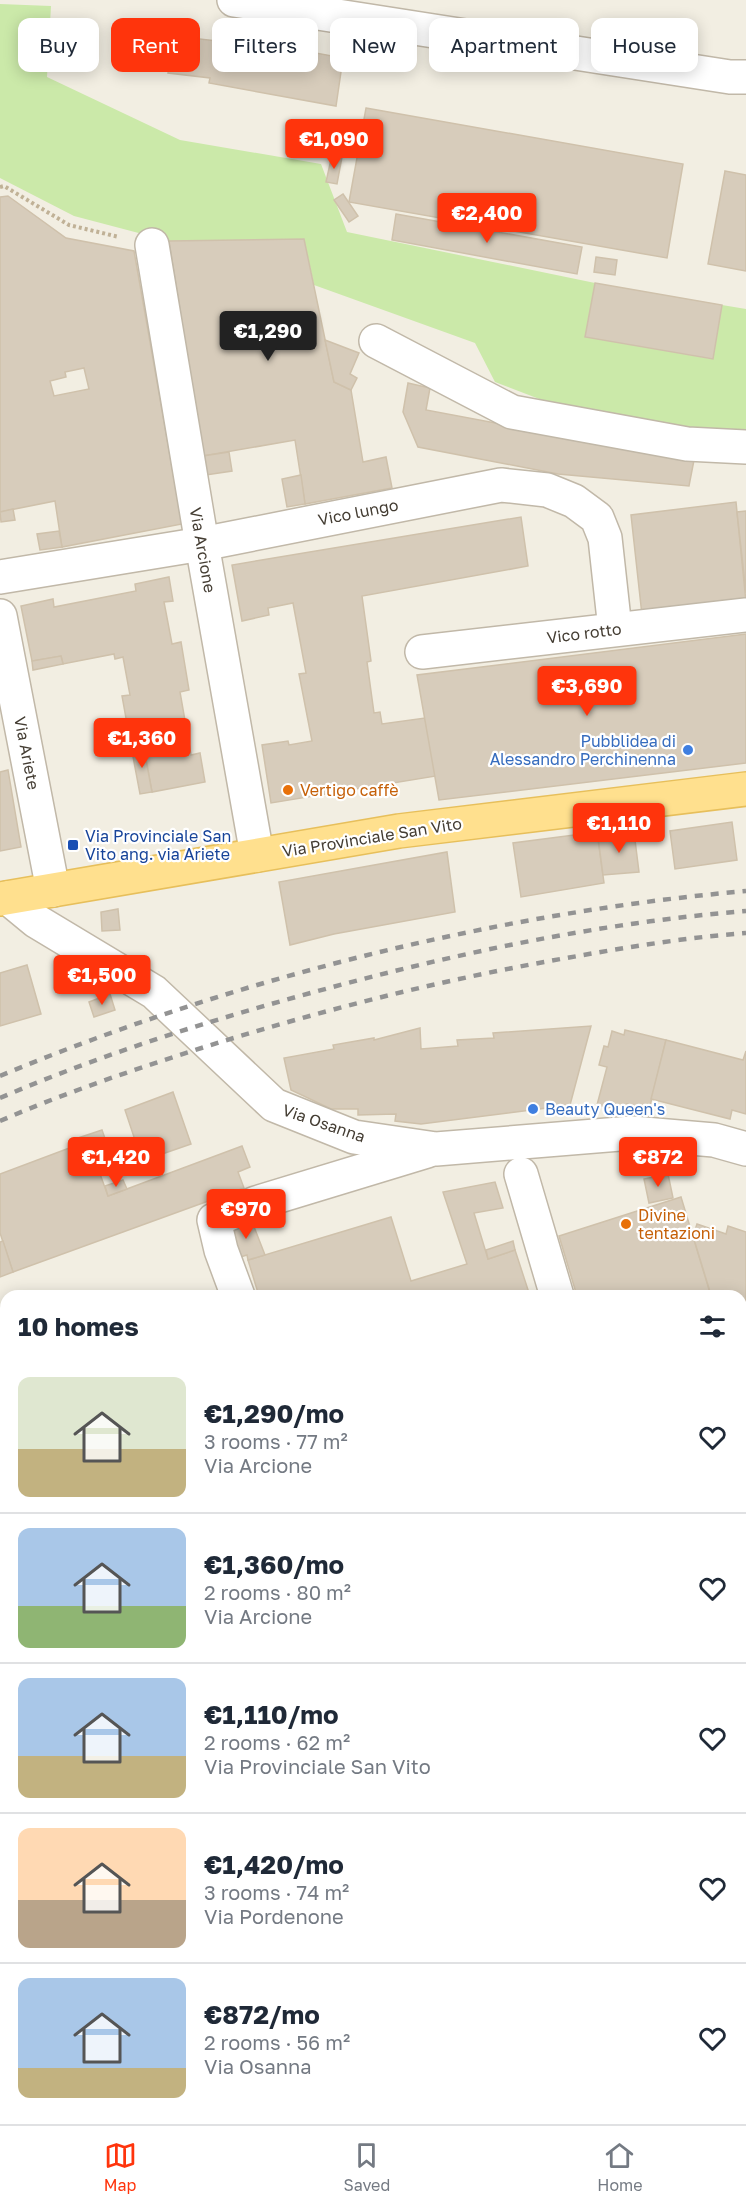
<!DOCTYPE html>
<html lang="en">
<head>
<meta charset="utf-8">
<style>
  :root { --surface:#fff; --page:#f6f6f7; --text:#1f2937; --muted:#747a83; --line:#e0e1e3; --accent:#ff340c }
  body { margin:0; font-family:"Golos Text",sans-serif; background:var(--page); color:var(--text); height:100vh; display:flex; flex-direction:column; font-size:22px; white-space:nowrap }
  * { box-sizing:border-box; margin:0 }
  p { font-size:20px; color:var(--muted) }
  .icon { flex:none; width:33px; height:33px; fill:none; stroke:currentColor; stroke-width:2; stroke-linecap:round; stroke-linejoin:round }
  .map { position:relative; flex:1; overflow:hidden }
  .drawer { position:absolute; left:0px; top:1290px; width:747px; height:834px; display:flex; flex-direction:column; background:var(--surface); border-radius:18px 18px 0 0; box-shadow:0 3px 15px #0003 }
  .drawer>* { flex:none }
  .banner { position:absolute; left:18px; top:18px; width:711px; height:54px; display:flex; gap:12px }
  .price { position:absolute; translate:-50% -51px; padding:0 14px; border-radius:6px; background:var(--accent); color:#fff; font-size:20px; line-height:39px; filter:drop-shadow(0 2px 3px #0008) }
  .price::after { content:''; position:absolute; left:50%; top:36px; width:18px; height:14px; margin-left:-9px; background:inherit; clip-path:polygon(0 0,100% 0,50% 100%) }
  .price.selected { background:#222; color:#fff }
  ul { padding:0; list-style:none }
  li { display:flex; align-items:center; gap:18px; height:150px; padding:0 18px }
  li+li { border-top:2px solid var(--line) }
  li span { display:grid; place-items:center; flex:none; width:168px; height:120px; border-radius:12px; color:#555 }
  li>.icon { margin-inline-start:auto }
  span .icon { width:72px; height:72px; fill:#fffc; stroke-width:1 }
  li b { font-size:26px }
  h2 { display:flex; justify-content:space-between; align-items:center; height:72px; padding:0 18px; font-size:26px }
  .pill { padding:0 21px; border-radius:12px; background:var(--surface); box-shadow:0 3px 15px #0003; font-size:21px; line-height:54px }
  .pill.selected { background:var(--accent); color:#fff }
  .tab-bar { display:flex; justify-content:space-around; align-items:center; height:84px; border-top:2px solid var(--line); background:var(--surface); font-size:16px; color:var(--muted) }
  .tab-bar a { display:grid; justify-items:center; gap:3px }
  .tab-bar .selected { color:var(--accent) }
  .map>svg:first-child { display:block }
</style>
</head>
<body>
<div class="map">
<svg width="746" height="2124" viewBox="0 0 746 2124">
  <rect width="100%" height="100%" fill="#f2eee2"/>
  <polygon fill="#cbe9a9" points="0,4 51,6 47,77 180,140 321,164 347,232 595,283 586,337 712,359 722,305 746,309 746,432 701,432 568,410 495,382 475,343 314,285 304,239 169,241 74,216 0,178"/>
  <g fill="#d7ccbb" stroke="#cfc1ab" stroke-width="1.5" fill-rule="evenodd">
    <rect x="65" y="33" width="21" height="7"/>
    <polygon points="219,35 343,58 336,106 209,83 210,78 168,73 174,36 217,41"/>
    <polygon points="366,108 683,164 667,258 349,202"/>
    <polygon points="332,155 342,157 337,184 326,182"/>
    <polygon points="725,171 746,175 746,271 708,264"/>
    <polygon points="343,194 358,216 349,222 334,200"/>
    <path d="M8,196L66,238L134,251L182,524L62,547L55,501L0,512V197ZM84,368L89,389L54,396L50,381L66,377L65,372Z"/>
    <polygon points="396,214 582,247 577,274 392,240"/>
    <polygon points="304,239 334,382 351,390 363,462 386,457 392,488 305,504 295,440 203,456 169,241"/>
    <polygon points="596,257 617,260 615,275 594,272"/>
    <polygon points="595,283 722,305 713,359 585,337"/>
    <polygon points="325,340 359,353 350,374 357,378 351,390 334,382"/>
    <polygon points="408,383 430,388 426,410 694,460 689,486 558,474 418,447 403,412"/>
    <polygon points="229,452 232,471 206,475 203,456"/>
    <polygon points="301,475 305,504 287,507 282,479"/>
    <polygon points="736,502 746,602 642,615 631,515"/>
    <polygon points="13,509 15,520 1,522 0,512"/>
    <polygon points="746,511 746,593 737,512"/>
    <polygon points="521,517 528,566 362,596 371,661 367,662 374,713 380,712 382,724 425,718 436,776 271,803 262,745 288,741 289,745 312,741 299,674 306,673 293,603 268,608 269,615 242,621 232,565"/>
    <polygon points="59,531 62,547 40,550 37,534"/>
    <polygon points="169,577 173,601 164,602 172,644 181,642 189,690 180,692 191,755 200,753 205,782 152,792 143,744 131,746 122,696 130,695 123,657 115,659 114,654 63,664 61,656 32,661 21,606 53,599 54,607 136,591 135,584"/>
    <polygon points="746,634 746,763 439,800 417,675"/>
    <polygon points="61,656 63,664 33,670 32,661"/>
    <polygon points="143,744 152,792 140,794 131,746"/>
    <polygon points="8,770 21,847 0,851 0,772"/>
    <polygon points="732,822 737,860 675,869 670,831"/>
    <polygon points="597,832 604,883 521,897 513,843"/>
    <polygon points="634,832 639,872 603,875 598,837"/>
    <polygon points="447,852 455,912 334,934 290,945 279,882"/>
    <polygon points="118,909 120,930 102,931 101,912"/>
    <polygon points="27,965 41,1014 0,1026 0,973"/>
    <polygon points="110,994 115,1010 94,1017 89,1002"/>
    <polygon points="591,1026 570,1105 421,1124 395,1121 396,1114 358,1115 358,1109 331,1109 291,1090 284,1058 334,1049 333,1045 374,1038 374,1040 420,1028 421,1049 458,1046 457,1040 494,1038 493,1033"/>
    <polygon points="625,1030 666,1040 649,1110 627,1104 625,1111 597,1105 607,1067 599,1065 604,1046 608,1047 612,1031 624,1035"/>
    <polygon points="666,1040 743,1060 746,1051 746,1114 732,1110 730,1119 651,1099"/>
    <polygon points="173,1092 191,1144 142,1161 125,1110"/>
    <polygon points="102,1130 108,1147 124,1142 126,1151 111,1156 110,1153 95,1159 88,1141 71,1147 69,1141"/>
    <polygon points="88,1141 108,1196 242,1146 250,1167 238,1172 244,1188 13,1272 0,1233 0,1174"/>
    <polygon points="126,1151 133,1169 117,1174 111,1156"/>
    <polygon points="668,1174 673,1198 649,1203 644,1179"/>
    <polygon points="123,1180 127,1189 108,1196 105,1186"/>
    <polygon points="495,1182 503,1208 474,1213 488,1259 515,1250 530,1296 259,1296 248,1260 391,1217 411,1281 467,1264 443,1192"/>
    <polygon points="681,1197 711,1296 577,1296 559,1236"/>
    <polygon points="251,1219 265,1255 248,1260 247,1255 237,1258 227,1228"/>
    <polygon points="697,1224 726,1234 728,1226 746,1232 746,1342 741,1322 741,1296 711,1295 693,1236"/>
    <polygon points="3,1241 13,1272 0,1277 0,1242"/>
    <polygon points="513,1241 515,1250 488,1259 486,1250"/>
    <polygon points="6,1341 6,1419 0,1422 0,1343"/>
    <polygon points="741,1394 746,1410 746,1469 741,1469"/>
    <polygon points="6,1419 6,1436 0,1439 0,1422"/>
    <polygon points="6,1440 6,1557 0,1559 0,1442"/>
    <polygon points="6,1612 6,1713 0,1715 0,1614"/>
    <polygon points="746,1772 746,1975 741,1973 741,1773"/>
    <polygon points="4,1822 6,1831 6,2004 0,1982 0,1823"/>
    <polygon points="746,2052 746,2124 709,2124 707,2118 741,2118 741,2054"/>
    <polygon points="746,2088 746,2124 707,2124 706,2118 741,2118 741,2090"/>
    <polygon points="86,2118 152,2118 153,2119 134,2124 87,2124"/>
    <polygon points="248,2118 263,2118 265,2124 227,2124"/>
    <polygon points="341,2118 369,2118 348,2124 342,2124"/>
    <polygon points="487,2118 620,2118 621,2124 489,2124"/>
  </g>
  <g fill="none" stroke-linecap="round" stroke-linejoin="round">
    <defs>
      <g id="minor">
        <polyline points="234,0 730,77 746,77"/>
        <polyline points="152,245 202,544 257,855"/>
        <polyline points="376,341 512,412 687,444 746,447"/>
        <polyline points="0,577 202,544 501,485 547,490 574,501 597,518 605,538 615,629"/>
        <polyline points="0,616 53,890"/>
        <polyline points="422,652 746,615"/>
        <polyline points="8,898 36,921 154,992 274,1105 354,1137 436,1149 632,1133 714,1140 746,1149"/>
        <polyline points="521,1174 557,1296"/>
        <polyline points="238,1296 221,1250 214,1220 256,1203 427,1151"/>
        <polyline points="741,1497 746,1515"/>
        <polyline points="0,1592 6,1589"/>
        <polyline points="0,1741 6,1739"/>
      </g>
      <polyline id="major" points="0,899 399,831 746,789"/>
    </defs>
    <use href="#minor" stroke="#c1b8a8" stroke-width="36"/>
    <use href="#major" stroke="#e7bf5b" stroke-width="36"/>
    <polyline stroke="#c0b196" stroke-width="4" stroke-dasharray="3 3" stroke-linecap="butt" points="0,187 4,186 69,225 119,237"/>
    <use href="#minor" stroke="#fff" stroke-width="33"/>
    <use href="#major" stroke="#ffe08e" stroke-width="33"/>
    <g stroke="#939393" stroke-width="4.5" stroke-dasharray="8 8" stroke-linecap="butt">
      <path d="M0,1076C232,979 496,913 746,891"/>
      <path d="M0,1098C112,1050 227,1015 344,984C476,949 610,922 746,911"/>
      <path d="M0,1121C62,1094 127,1072 192,1051C308,1014 424,984 544,962C611,950 678,938 746,933"/>
    </g>
  </g>
  <g fill="#3f7fe0" stroke="#fff" stroke-width="2">
    <circle cx="688" cy="750" r="6"/>
    <circle cx="533" cy="1109" r="6"/>
  </g>
  <g fill="#e8710a" stroke="#fff" stroke-width="2">
    <circle cx="288" cy="790" r="6"/>
    <circle cx="626" cy="1224" r="6"/>
  </g>
  <rect fill="#1a4fb4" stroke="#fff" stroke-width="2" x="67" y="839" width="12" height="12" rx="3"/>
  <g text-anchor="middle" stroke-width="4.5" stroke-linejoin="round" paint-order="stroke">
    <g font-size="16" fill="#443d33" stroke="#fff">
      <text transform="translate(358 512) rotate(-11)" y="6">Vico lungo</text>
      <text transform="translate(203 550) rotate(80)" y="6">Via Arcione</text>
      <text transform="translate(584 633) rotate(-7)" y="6">Vico rotto</text>
      <text transform="translate(27 753) rotate(79)" y="6">Via Ariete</text>
      <text transform="translate(372 837) rotate(-9)" y="6">Via Provinciale San Vito</text>
      <text transform="translate(324 1123) rotate(19)" y="6">Via Osanna</text>
    </g>
    <g font-size="16" fill="#366cbe" stroke="#fff" text-anchor="end">
      <text x="676" y="747">Pubblidea di<tspan x="676" dy="18">Alessandro Perchinenna</tspan></text>
      <text x="545" y="1115" text-anchor="start">Beauty Queen's</text>
    </g>
    <g font-size="16" fill="#c56008" stroke="#fff" text-anchor="start">
      <text x="300" y="796">Vertigo caffè</text>
      <text x="638" y="1221">Divine<tspan x="638" dy="18">tentazioni</tspan></text>
    </g>
    <g font-size="16" fill="#164399" stroke="#fff" text-anchor="start">
      <text x="85" y="842">Via Provinciale San<tspan x="85" dy="18">Vito ang. via Ariete</tspan></text>
    </g>
  </g>
</svg>
<b class="price" style="left:334px;top:170px">€1,090</b>
<b class="price" style="left:487px;top:244px">€2,400</b>
<b class="price selected" style="left:268px;top:362px">€1,290</b>
<b class="price" style="left:587px;top:717px">€3,690</b>
<b class="price" style="left:142px;top:769px">€1,360</b>
<b class="price" style="left:619px;top:854px">€1,110</b>
<b class="price" style="left:102px;top:1006px">€1,500</b>
<b class="price" style="left:116px;top:1188px">€1,420</b>
<b class="price" style="left:658px;top:1188px">€872</b>
<b class="price" style="left:246px;top:1240px">€970</b>
<div class="banner">
<a class="pill">Buy</a>
<a class="pill selected">Rent</a>
<a class="pill">Filters</a>
<a class="pill">New</a>
<a class="pill">Apartment</a>
<a class="pill">House</a>
</div>
<section class="drawer">
<h2>10 homes<svg class="icon" aria-label="filters" viewBox="0 0 24 24"><path d="M4 7h16M4 17h16"/><circle cx="9" cy="7" r="2"/><circle cx="15" cy="17" r="2"/></svg></h2>
<ul>
<li><span style="background:linear-gradient(#dfe7d0 60%,#c2b280 0)"><svg class="icon" aria-label="home" viewBox="0 0 24 24"><path d="M3 11l9-7 9 7M6 9v11h12V9"/></svg></span><div><b>€1,290/mo</b><p>3 rooms · 77 m²</p><p>Via Arcione</p></div><svg class="icon" aria-label="heart" viewBox="0 0 24 24"><path d="M12 20l-8-8c-3-5 5-10 8-4 3-6 11-1 8 4z"/></svg></li>
<li><span style="background:linear-gradient(#a9c7e8 65%,#8fb573 0)"><svg class="icon" aria-label="home" viewBox="0 0 24 24"><path d="M3 11l9-7 9 7M6 9v11h12V9"/></svg></span><div><b>€1,360/mo</b><p>2 rooms · 80 m²</p><p>Via Arcione</p></div><svg class="icon" aria-label="heart" viewBox="0 0 24 24"><path d="M12 20l-8-8c-3-5 5-10 8-4 3-6 11-1 8 4z"/></svg></li>
<li><span style="background:linear-gradient(#a9c7e8 65%,#c2b280 0)"><svg class="icon" aria-label="home" viewBox="0 0 24 24"><path d="M3 11l9-7 9 7M6 9v11h12V9"/></svg></span><div><b>€1,110/mo</b><p>2 rooms · 62 m²</p><p>Via Provinciale San Vito</p></div><svg class="icon" aria-label="heart" viewBox="0 0 24 24"><path d="M12 20l-8-8c-3-5 5-10 8-4 3-6 11-1 8 4z"/></svg></li>
<li><span style="background:linear-gradient(#ffd9b3 60%,#b9a48a 0)"><svg class="icon" aria-label="home" viewBox="0 0 24 24"><path d="M3 11l9-7 9 7M6 9v11h12V9"/></svg></span><div><b>€1,420/mo</b><p>3 rooms · 74 m²</p><p>Via Pordenone</p></div><svg class="icon" aria-label="heart" viewBox="0 0 24 24"><path d="M12 20l-8-8c-3-5 5-10 8-4 3-6 11-1 8 4z"/></svg></li>
<li><span style="background:linear-gradient(#a9c7e8 75%,#c2b280 0)"><svg class="icon" aria-label="home" viewBox="0 0 24 24"><path d="M3 11l9-7 9 7M6 9v11h12V9"/></svg></span><div><b>€872/mo</b><p>2 rooms · 56 m²</p><p>Via Osanna</p></div><svg class="icon" aria-label="heart" viewBox="0 0 24 24"><path d="M12 20l-8-8c-3-5 5-10 8-4 3-6 11-1 8 4z"/></svg></li>
</ul>
</section>
</div>
<nav class="tab-bar">
<a class="selected"><svg class="icon" aria-label="map" viewBox="0 0 24 24"><path d="M3 6l6-2 6 2 6-2v14l-6 2-6-2-6 2zM9 4v14M15 6v14"/></svg>Map</a>
<a><svg class="icon" aria-label="saved" viewBox="0 0 24 24"><path d="M7 4h10v16l-5-4-5 4z"/></svg>Saved</a>
<a><svg class="icon" aria-label="home" viewBox="0 0 24 24"><path d="M3 11l9-7 9 7M6 9v11h12V9"/></svg>Home</a>
</nav>
</body>
</html>
